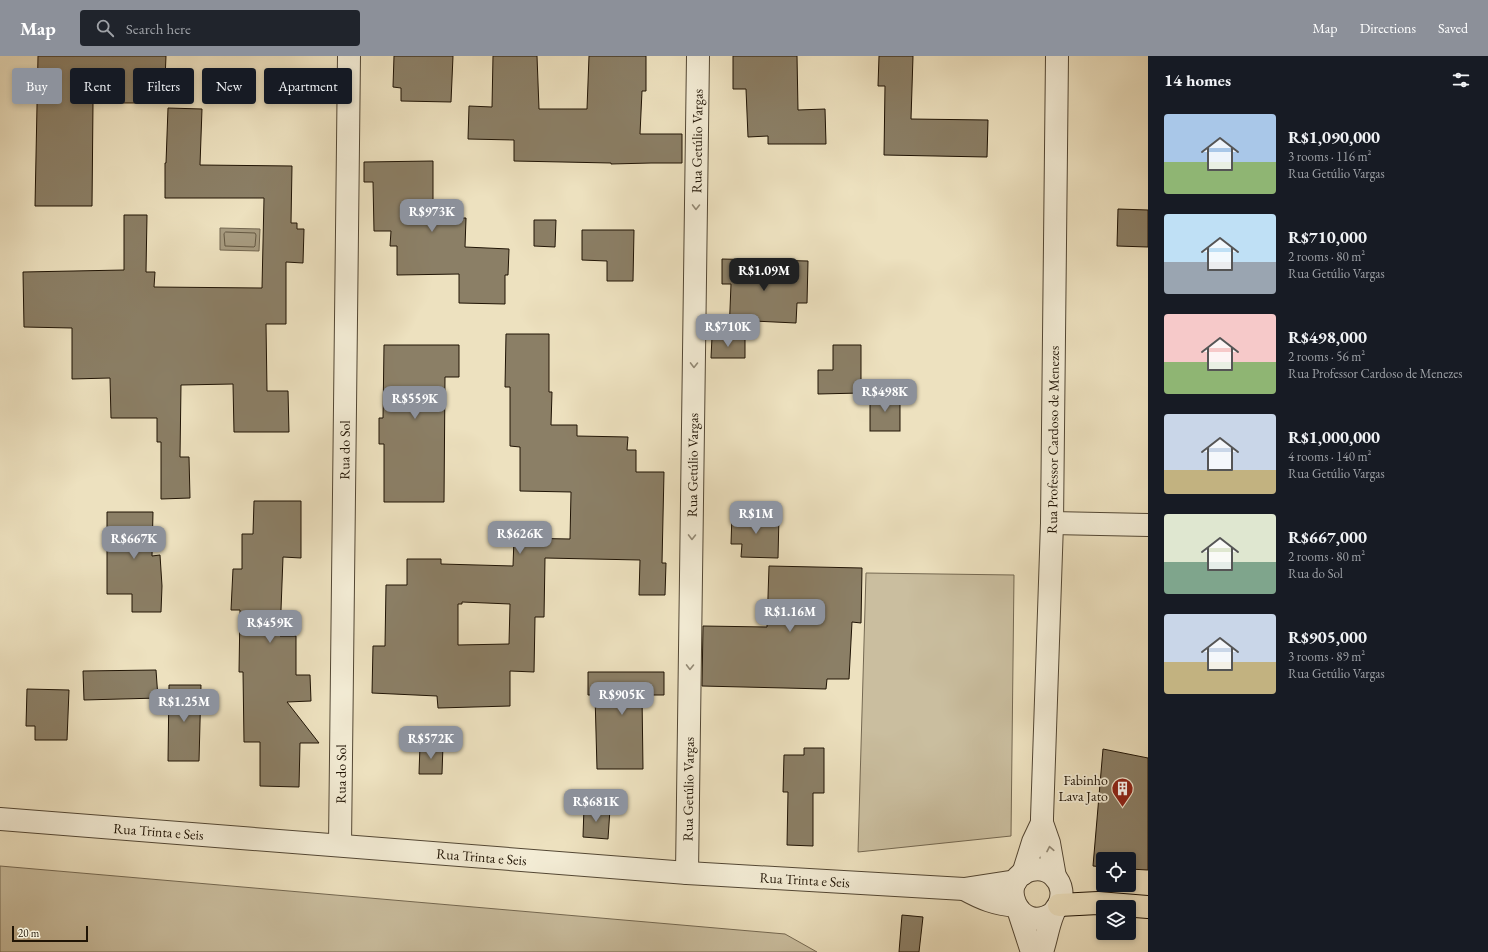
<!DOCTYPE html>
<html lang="en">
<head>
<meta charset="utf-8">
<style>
  :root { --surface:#171b24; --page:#20242c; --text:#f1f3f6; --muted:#9ea1a6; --accent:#8c9099 }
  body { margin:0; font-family:"EB Garamond",serif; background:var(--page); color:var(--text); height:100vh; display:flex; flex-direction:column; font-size:15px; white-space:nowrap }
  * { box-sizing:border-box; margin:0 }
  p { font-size:13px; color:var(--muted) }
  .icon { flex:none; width:22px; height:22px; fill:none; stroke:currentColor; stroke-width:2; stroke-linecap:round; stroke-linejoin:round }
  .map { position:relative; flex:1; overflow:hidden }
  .details { display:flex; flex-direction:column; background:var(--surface); width:340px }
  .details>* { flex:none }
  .banner { position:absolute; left:12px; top:12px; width:380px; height:36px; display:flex; gap:8px }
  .tools { position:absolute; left:1096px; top:796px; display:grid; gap:8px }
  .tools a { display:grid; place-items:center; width:40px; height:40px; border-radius:4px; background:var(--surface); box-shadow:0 2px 6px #0003; font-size:20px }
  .scale { position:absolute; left:12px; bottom:10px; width:76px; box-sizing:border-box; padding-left:4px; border:2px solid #201405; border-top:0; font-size:11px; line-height:14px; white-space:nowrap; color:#201405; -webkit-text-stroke:3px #f3ecd5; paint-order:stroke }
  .price { position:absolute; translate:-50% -34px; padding:0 9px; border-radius:8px; background:var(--accent); color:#fff; font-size:13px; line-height:26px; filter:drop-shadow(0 1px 2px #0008) }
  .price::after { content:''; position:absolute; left:50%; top:24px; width:12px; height:9px; margin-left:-6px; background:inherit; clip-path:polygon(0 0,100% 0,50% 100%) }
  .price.active { background:#222; color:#fff }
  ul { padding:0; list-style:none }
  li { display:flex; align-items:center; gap:12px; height:100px; padding:0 16px }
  li span { display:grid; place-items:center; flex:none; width:112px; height:80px; border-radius:4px; color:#555 }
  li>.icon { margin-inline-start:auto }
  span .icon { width:48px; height:48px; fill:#fffc; stroke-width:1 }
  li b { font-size:17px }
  h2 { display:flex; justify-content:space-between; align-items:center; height:48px; padding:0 16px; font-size:17px }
  .pill { padding:0 14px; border-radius:4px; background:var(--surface); box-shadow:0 2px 6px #0003; font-size:14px; line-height:36px }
  .pill.active { background:var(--accent); color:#fff }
  header { display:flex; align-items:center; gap:24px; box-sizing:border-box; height:56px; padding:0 20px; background:var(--accent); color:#fff }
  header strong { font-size:19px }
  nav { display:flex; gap:22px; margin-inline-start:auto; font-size:14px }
  .search { width:280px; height:36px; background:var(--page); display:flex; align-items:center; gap:10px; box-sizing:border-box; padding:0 14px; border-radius:4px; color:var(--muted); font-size:15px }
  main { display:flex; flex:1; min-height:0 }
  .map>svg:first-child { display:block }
</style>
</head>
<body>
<header>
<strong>Map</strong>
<div class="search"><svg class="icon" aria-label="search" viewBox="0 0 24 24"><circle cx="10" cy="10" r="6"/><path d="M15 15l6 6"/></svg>Search here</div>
<nav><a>Map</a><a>Directions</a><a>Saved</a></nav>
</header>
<main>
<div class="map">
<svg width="1148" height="896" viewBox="0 0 1148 896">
  <rect width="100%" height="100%" fill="#ede1bf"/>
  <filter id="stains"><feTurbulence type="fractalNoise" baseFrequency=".005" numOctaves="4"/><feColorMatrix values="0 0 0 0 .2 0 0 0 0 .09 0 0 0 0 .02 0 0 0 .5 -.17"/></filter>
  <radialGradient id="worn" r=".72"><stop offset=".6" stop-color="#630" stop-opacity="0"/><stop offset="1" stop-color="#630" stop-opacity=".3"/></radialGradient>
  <g fill="#cabe9f" stroke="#756952">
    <polygon points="866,517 1014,519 1011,780 858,796"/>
    <polygon points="0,810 785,878 817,896 0,896"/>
  </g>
  <polygon fill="#a79b80" stroke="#71654f" points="220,172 260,173 259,195 220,194"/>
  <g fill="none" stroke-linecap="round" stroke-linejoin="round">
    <polygon stroke="#645842" stroke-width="1" points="226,176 255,177 256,179 255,190 254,191 225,190 224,178"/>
  </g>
  <g fill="#8b7f66" stroke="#201405" fill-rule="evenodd">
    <polygon points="38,0 166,0 164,47 93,47 92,150 35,150"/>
    <polygon points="394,0 453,0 451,46 401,45 401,32 393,31"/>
    <polygon points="493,0 537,0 539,53 587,53 589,0 646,0 646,35 642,35 640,78 682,78 682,107 651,107 611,108 611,107 514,105 514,84 468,83 469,50 492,51"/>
    <polygon points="733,0 797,0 798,54 825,53 826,88 768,88 768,80 748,81 746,33 733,33"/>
    <polygon points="879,0 913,0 911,63 988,64 987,101 884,99 885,30 878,30"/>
    <polygon points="168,52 202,53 200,109 292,110 291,167 297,167 297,173 304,173 303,207 286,206 286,268 266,268 267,335 288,335 289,376 234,376 233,328 181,329 180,401 189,401 190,442 161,443 161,386 157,386 157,362 111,362 110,322 72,323 72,272 24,271 23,216 124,214 124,159 147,159 146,216 155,216 154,231 262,232 264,142 165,142 165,107 166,107"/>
    <polygon points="433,105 433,162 466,162 465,191 509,193 508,219 505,219 505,248 459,247 459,218 397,219 397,190 390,190 391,175 374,175 373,126 364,126 364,106"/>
    <polygon points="1118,153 1148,154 1148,191 1117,190"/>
    <polygon points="534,164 556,164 555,191 534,190"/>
    <polygon points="582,174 634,174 633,225 607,225 607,205 582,204"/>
    <polygon points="722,203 808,205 807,247 797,247 796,267 753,265 753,279 729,278 731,228 722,228"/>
    <path d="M506,278H549V336H552L551,369H577V380L628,381L627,394H636V416H664L662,507H666L665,539H639L640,504L545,502L544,561H535L534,616L510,615V650L438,652L437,640L372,637L373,590H385L386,529H407V503H441V508L513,510L514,482L570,483L571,436L520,435V391L510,390V331H505ZM462,546L510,548L509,588L458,589V548H462Z"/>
    <polygon points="712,281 745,281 745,302 711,302"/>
    <polygon points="384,289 459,289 459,321 445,321 444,446 384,446 384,388 379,388 379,362 383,362"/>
    <polygon points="833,289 861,289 861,337 818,338 818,314 833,314"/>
    <rect x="870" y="339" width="30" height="36"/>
    <polygon points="254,445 301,445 301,502 283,501 280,580 296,580 296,619 310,619 311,645 287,646 319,687 300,687 299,731 260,730 260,686 244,686 243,616 239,616 240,554 231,554 233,513 242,513 242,478 253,478"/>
    <polygon points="107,456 153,456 152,500 160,499 162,530 161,556 132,556 132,538 107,538"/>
    <polygon points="732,458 779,459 778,502 741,501 742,488 731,488"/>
    <polygon points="769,510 862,512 861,567 852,566 849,623 827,623 826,633 702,630 703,570 767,571"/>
    <polygon points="156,614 158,642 84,644 83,615"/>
    <polygon points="588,616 664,616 664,639 642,639 643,713 597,713 595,639 588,639"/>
    <polygon points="169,629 201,629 199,705 168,705"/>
    <polygon points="27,633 69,634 67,684 35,684 35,670 26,670"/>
    <polygon points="420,689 443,689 442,718 419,718"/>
    <polygon points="804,692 824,692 824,737 813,737 813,790 787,789 788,736 783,736 784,699 804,699"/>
    <polygon points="1103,693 1148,702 1148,814 1129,813 1129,803 1103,803 1103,811 1093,810"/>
    <polygon points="584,751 610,753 608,783 583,781"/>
    <polygon points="902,859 923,861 919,896 899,896"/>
  </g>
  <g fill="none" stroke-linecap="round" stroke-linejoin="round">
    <defs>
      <g id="minor">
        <polyline points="1052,467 1148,469"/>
        <path id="s1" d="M0,763L687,817L964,833L1016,825"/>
        <polyline points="1042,767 1049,787 1055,821"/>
        <path id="s2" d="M340,789L349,0"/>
        <path id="s3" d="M687,817L698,0"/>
        <path id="s4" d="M1023,818L1033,786L1042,767V762L1052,467L1057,0"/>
        <path d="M964,833C982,843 995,848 1016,850"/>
        <polyline points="1018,853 1032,896"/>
        <path d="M1042,896C1046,884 1048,870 1053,858C1054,855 1056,853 1058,850C1064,840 1062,828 1054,820C1048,814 1039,812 1031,814C994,823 1019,881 1053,857"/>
      </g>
      <polyline id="major" points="1059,849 1098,847 1148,851"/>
    </defs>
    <use href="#minor" stroke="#534734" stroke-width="24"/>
    <use href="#major" stroke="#201405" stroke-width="24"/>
    <use href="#minor" stroke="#f3ecd5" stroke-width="22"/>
    <use href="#major" stroke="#ede1bf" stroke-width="22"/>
  </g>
  <defs><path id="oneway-chevron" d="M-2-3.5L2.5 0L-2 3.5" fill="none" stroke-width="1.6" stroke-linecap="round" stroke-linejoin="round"/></defs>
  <g stroke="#948b77">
    <use href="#oneway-chevron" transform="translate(696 151) rotate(91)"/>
    <use href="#oneway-chevron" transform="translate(694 309) rotate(91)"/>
    <use href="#oneway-chevron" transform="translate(692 481) rotate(91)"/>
    <use href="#oneway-chevron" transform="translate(690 611) rotate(91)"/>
    <use href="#oneway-chevron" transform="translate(1050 793) rotate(-101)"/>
  </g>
  <defs>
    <symbol id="building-pin" viewBox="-11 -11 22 30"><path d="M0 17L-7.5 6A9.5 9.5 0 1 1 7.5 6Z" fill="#8f2418" stroke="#f3ecd5"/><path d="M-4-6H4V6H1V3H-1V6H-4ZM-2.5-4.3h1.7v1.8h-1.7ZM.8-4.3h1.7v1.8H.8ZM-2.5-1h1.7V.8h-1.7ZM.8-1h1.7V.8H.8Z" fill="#fff"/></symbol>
  </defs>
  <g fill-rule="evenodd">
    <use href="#building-pin" x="1110" y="720" width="25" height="34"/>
  </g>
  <g text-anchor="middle" stroke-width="3.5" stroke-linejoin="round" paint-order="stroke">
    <g font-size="14" fill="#201405" stroke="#f3ecd5">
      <text dy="5" stroke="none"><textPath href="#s3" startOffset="732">Rua Getúlio Vargas</textPath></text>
      <text dy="5" stroke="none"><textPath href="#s4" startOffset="438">Rua Professor Cardoso de Menezes</textPath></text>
      <text dy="5" stroke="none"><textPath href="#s2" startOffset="395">Rua do Sol</textPath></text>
      <text dy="5" stroke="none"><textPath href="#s3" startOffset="408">Rua Getúlio Vargas</textPath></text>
      <text dy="5" stroke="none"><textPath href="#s2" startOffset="71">Rua do Sol</textPath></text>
      <text dy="5" stroke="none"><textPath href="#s3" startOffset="84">Rua Getúlio Vargas</textPath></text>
      <text dy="5" stroke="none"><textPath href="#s1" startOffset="159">Rua Trinta e Seis</textPath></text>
      <text dy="5" stroke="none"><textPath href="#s1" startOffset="483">Rua Trinta e Seis</textPath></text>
      <text dy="5" stroke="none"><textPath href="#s1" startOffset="807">Rua Trinta e Seis</textPath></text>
    </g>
    <g font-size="14" fill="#201405" stroke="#f3ecd5" text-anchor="end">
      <text x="1108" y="729">Fabinho<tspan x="1108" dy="16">Lava Jato</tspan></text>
    </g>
  </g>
  <rect width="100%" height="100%" filter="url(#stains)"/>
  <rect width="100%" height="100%" fill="url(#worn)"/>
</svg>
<div class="tools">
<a><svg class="icon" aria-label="locate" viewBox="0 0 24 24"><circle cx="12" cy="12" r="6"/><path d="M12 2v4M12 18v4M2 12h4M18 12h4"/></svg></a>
<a><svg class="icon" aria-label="layers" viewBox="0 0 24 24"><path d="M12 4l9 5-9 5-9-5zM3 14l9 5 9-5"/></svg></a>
</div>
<div class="scale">20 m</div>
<b class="price" style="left:432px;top:177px">R$973K</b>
<b class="price active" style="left:764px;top:236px">R$1.09M</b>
<b class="price" style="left:728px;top:292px">R$710K</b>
<b class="price" style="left:885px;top:357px">R$498K</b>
<b class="price" style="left:415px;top:364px">R$559K</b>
<b class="price" style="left:756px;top:479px">R$1M</b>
<b class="price" style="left:520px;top:499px">R$626K</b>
<b class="price" style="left:134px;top:504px">R$667K</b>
<b class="price" style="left:790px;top:577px">R$1.16M</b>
<b class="price" style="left:270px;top:588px">R$459K</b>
<b class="price" style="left:622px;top:660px">R$905K</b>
<b class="price" style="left:184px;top:667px">R$1.25M</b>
<b class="price" style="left:431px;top:704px">R$572K</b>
<b class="price" style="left:596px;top:767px">R$681K</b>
<div class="banner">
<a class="pill active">Buy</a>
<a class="pill">Rent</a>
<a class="pill">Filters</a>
<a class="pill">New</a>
<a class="pill">Apartment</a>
</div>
</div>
<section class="details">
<h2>14 homes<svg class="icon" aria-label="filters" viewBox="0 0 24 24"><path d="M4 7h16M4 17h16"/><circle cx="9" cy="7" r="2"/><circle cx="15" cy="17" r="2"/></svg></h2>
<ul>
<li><span style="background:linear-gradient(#a9c7e8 60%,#8fb573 0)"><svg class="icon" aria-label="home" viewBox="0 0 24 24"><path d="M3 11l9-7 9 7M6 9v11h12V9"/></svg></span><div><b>R$1,090,000</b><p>3 rooms · 116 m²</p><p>Rua Getúlio Vargas</p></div></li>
<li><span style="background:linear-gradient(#bfe0f5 60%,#9aa5b1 0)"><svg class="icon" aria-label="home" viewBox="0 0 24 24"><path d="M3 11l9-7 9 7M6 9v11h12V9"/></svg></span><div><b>R$710,000</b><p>2 rooms · 80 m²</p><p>Rua Getúlio Vargas</p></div></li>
<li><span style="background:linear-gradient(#f6c9c9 60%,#8fb573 0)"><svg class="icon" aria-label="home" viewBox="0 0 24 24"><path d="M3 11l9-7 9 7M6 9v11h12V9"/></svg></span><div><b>R$498,000</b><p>2 rooms · 56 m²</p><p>Rua Professor Cardoso de Menezes</p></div></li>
<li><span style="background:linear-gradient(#c9d6e8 70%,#c2b280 0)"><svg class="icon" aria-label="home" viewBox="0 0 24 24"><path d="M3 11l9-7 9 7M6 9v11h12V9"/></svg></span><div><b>R$1,000,000</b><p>4 rooms · 140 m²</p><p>Rua Getúlio Vargas</p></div></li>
<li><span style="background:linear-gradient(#dfe7d0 60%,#7fa58c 0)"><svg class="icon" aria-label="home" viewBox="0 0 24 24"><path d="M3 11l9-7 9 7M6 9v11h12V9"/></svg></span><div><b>R$667,000</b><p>2 rooms · 80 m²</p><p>Rua do Sol</p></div></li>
<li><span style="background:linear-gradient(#c9d6e8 60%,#c2b280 0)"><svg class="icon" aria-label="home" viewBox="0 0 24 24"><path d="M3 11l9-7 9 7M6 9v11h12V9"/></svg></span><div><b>R$905,000</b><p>3 rooms · 89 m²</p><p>Rua Getúlio Vargas</p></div></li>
</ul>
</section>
</main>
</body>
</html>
